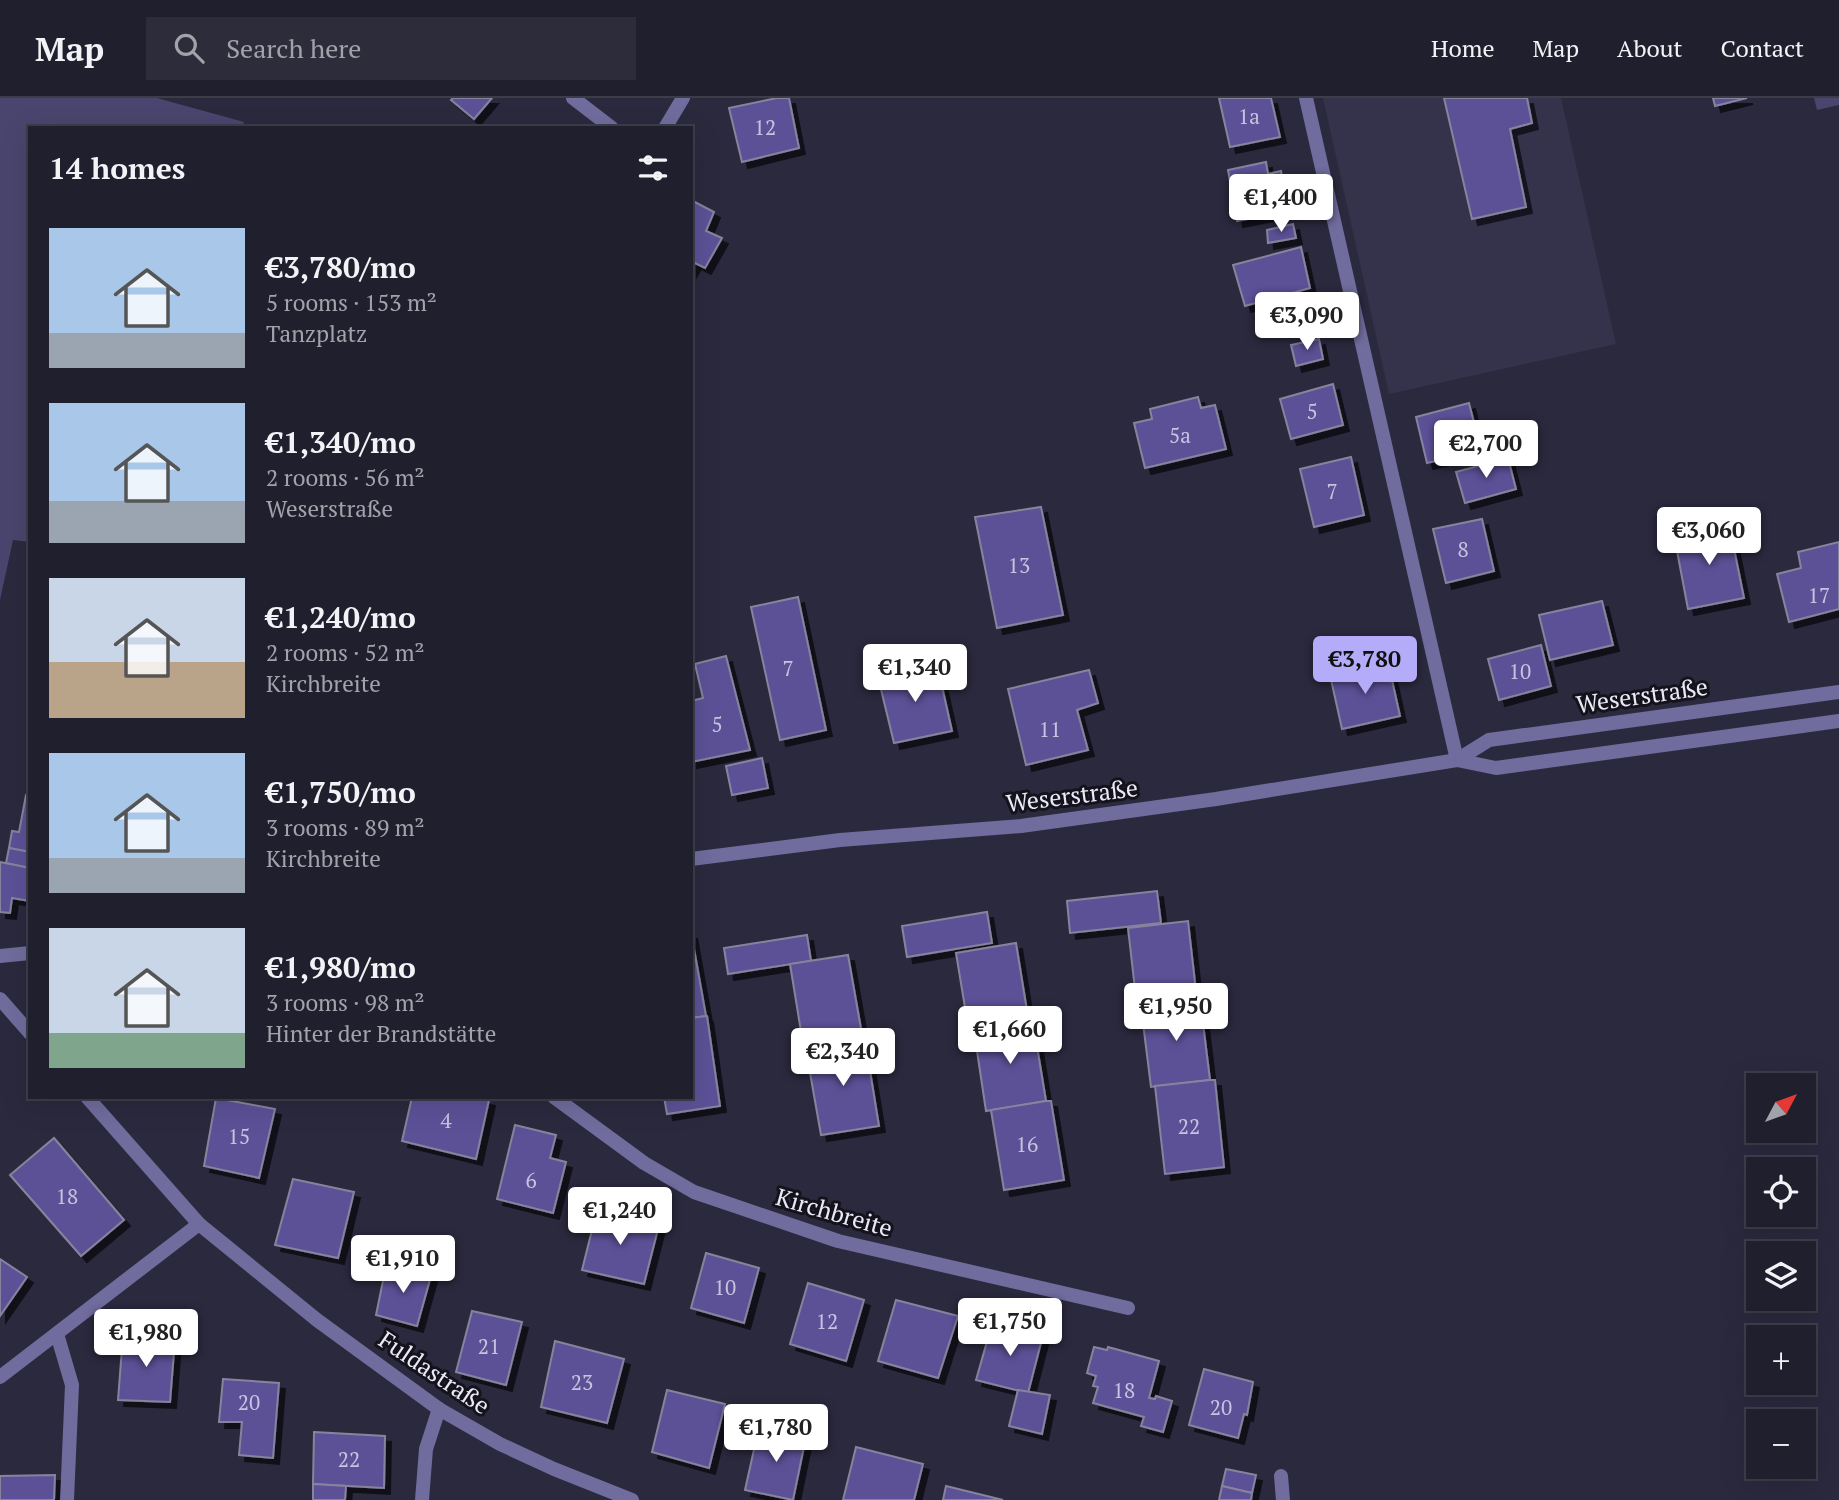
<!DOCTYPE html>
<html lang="en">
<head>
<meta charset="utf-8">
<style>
  :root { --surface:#201f2e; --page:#2d2c3a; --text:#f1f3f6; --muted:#a2a2aa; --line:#3d3d4a; --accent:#b4acf9 }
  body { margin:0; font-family:"PT Serif",serif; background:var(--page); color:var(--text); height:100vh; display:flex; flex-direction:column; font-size:26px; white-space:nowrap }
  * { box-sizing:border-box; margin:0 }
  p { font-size:23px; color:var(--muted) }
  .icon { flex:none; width:38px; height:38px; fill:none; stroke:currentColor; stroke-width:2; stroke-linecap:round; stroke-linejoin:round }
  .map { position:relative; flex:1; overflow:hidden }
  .drawer { position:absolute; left:28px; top:28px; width:665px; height:973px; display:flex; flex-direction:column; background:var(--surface); border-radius:0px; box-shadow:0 7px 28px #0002,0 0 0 2px var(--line) }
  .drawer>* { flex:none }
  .needle { width:46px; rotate:49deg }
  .fabs { position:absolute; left:1746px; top:975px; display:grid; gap:14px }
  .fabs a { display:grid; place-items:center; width:70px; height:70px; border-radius:0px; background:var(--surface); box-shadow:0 7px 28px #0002,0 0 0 2px var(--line); font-size:35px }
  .price { position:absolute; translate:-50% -60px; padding:0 16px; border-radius:7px; background:#fff; color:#222; font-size:23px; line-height:46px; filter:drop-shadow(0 2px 4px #0008) }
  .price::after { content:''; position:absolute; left:50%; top:42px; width:21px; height:16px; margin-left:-10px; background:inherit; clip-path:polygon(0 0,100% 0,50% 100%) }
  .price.selected { background:var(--accent); color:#111 }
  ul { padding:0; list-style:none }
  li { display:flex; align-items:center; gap:21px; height:175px; padding:0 21px }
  li span { display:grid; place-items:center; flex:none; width:196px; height:140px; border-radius:0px; color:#555 }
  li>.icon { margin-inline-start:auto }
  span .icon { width:84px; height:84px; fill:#fffc; stroke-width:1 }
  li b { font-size:30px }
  h2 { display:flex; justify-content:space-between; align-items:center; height:84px; padding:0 21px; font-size:30px }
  header { display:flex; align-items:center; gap:42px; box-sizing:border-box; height:98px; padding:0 35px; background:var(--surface); border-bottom:2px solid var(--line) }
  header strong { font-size:33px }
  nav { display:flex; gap:38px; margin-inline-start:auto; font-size:24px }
  .search { width:490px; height:63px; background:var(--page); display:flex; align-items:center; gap:18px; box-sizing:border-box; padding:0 24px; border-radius:0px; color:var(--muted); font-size:26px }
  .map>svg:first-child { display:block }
</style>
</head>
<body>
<header>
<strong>Map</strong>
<div class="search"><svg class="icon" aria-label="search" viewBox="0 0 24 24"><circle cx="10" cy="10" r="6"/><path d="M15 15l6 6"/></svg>Search here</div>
<nav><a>Home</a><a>Map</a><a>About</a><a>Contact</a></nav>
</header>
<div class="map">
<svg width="1839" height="1402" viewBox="0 0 1839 1402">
  <defs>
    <filter id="shadow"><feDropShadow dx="6" dy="6" stdDeviation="0" flood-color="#0009"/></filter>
  </defs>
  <rect width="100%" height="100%" fill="#2b293e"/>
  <polygon fill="#35324c" points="1323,0 1561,0 1616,246 1389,296"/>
  <g fill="#4a456e">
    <polygon points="0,0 157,0 244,24 242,30 30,30 30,444 13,442 0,502"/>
    <polygon points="1814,0 1839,0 1839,7 1817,12"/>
  </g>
  <g fill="#5b5197" stroke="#86849d" stroke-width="2" filter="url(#shadow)">
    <polygon points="453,0 492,0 474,21 451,2"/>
    <polygon points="777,0 789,0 799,50 742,64 729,10"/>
    <polygon points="1219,0 1271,0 1280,39 1230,49"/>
    <polygon points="1444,0 1527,0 1532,25 1510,31 1526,109 1472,121"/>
    <polygon points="1713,0 1747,0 1715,8"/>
    <polygon points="1266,64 1268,76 1281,73 1289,113 1237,123 1228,72"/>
    <polygon points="691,102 714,114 706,133 722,140 705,170 695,165 691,172"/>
    <polygon points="1293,126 1296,140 1268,145 1267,132"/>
    <polygon points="1301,149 1310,190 1245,208 1233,167"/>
    <polygon points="1319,241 1323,261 1296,268 1291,247"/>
    <polygon points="1333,286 1343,327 1291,341 1280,301"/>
    <polygon points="1198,299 1201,310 1215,307 1226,351 1145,370 1134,325 1152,321 1150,311"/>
    <polygon points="1469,305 1481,352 1427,365 1416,319"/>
    <polygon points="1351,359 1364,417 1314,429 1300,371"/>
    <polygon points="1508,360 1516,391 1465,405 1456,374"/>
    <polygon points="1041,409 1063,517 997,530 975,419"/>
    <polygon points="1482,421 1494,473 1446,485 1433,431"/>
    <polygon points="1729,426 1744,500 1688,511 1674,437"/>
    <polygon points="1839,444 1839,511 1789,524 1777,476 1801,470 1798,454"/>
    <polygon points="798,499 826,632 780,642 751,509"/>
    <polygon points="1602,503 1613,547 1550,562 1539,517"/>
    <polygon points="1541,547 1551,588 1499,602 1488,561"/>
    <polygon points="726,558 750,652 691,664 691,603 703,600 695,566"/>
    <polygon points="1388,564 1400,618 1342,631 1330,577"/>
    <polygon points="937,566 952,633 894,645 878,579"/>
    <polygon points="1089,572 1098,605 1077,612 1088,652 1026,667 1008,591"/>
    <polygon points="762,660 768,690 732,697 726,668"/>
    <polygon points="26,697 30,698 30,754 9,750 12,733 19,734"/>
    <polygon points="9,750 30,754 30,770 6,765"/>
    <polygon points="0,764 30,770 30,803 12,800 10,815 0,814"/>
    <polygon points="1157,793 1161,825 1070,835 1067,803"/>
    <polygon points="987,814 992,845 907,859 902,828"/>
    <polygon points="1188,823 1197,902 1137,909 1128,830"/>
    <polygon points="691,834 706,918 691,920"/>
    <polygon points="807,837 811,863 728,876 724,850"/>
    <polygon points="1016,845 1029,925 969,934 956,855"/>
    <polygon points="848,857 863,942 804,952 790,866"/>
    <polygon points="1200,901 1210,982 1151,989 1141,909"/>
    <polygon points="707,918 720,1008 667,1016 664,999 691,999 691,920"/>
    <polygon points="1033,924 1046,1003 986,1013 974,933"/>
    <polygon points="863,942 865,942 879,1028 821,1037 806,952"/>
    <polygon points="1210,982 1215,982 1224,1069 1165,1076 1155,988"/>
    <polygon points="412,999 476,999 489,1002 476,1061 402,1043"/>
    <polygon points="216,1000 275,1011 259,1080 204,1068"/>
    <polygon points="1046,1003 1051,1003 1064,1082 1004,1092 991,1012"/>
    <polygon points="515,1027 556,1037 550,1060 566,1064 553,1115 497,1101"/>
    <polygon points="54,1040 124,1122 81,1158 10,1077"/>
    <polygon points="293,1081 354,1094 338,1160 275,1147"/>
    <polygon points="597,1112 659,1127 644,1186 582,1172"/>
    <polygon points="706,1155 759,1170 744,1225 691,1210"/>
    <polygon points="0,1161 27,1179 0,1218"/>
    <polygon points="386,1168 431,1178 417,1228 376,1217"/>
    <polygon points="808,1185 864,1202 846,1263 790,1246"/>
    <polygon points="896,1202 958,1218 938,1280 878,1263"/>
    <polygon points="472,1213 522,1224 506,1287 456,1274"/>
    <polygon points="992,1226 1043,1237 1028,1295 976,1282"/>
    <polygon points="123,1237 175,1241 170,1304 118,1302"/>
    <polygon points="555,1243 624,1261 607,1325 541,1309"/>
    <polygon points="1094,1249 1107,1252 1108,1249 1159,1263 1149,1300 1155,1301 1156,1298 1172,1303 1163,1334 1141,1328 1144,1319 1093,1305 1098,1289 1093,1288 1096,1278 1087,1275"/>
    <polygon points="1204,1271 1253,1284 1247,1317 1244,1316 1238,1340 1189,1327"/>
    <polygon points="223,1281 279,1285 273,1360 239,1357 242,1324 219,1324"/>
    <polygon points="667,1292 725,1306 709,1370 652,1354"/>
    <polygon points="1018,1292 1050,1297 1042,1336 1009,1328"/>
    <polygon points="759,1329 806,1339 793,1402 745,1392"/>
    <polygon points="314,1334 385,1338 384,1390 313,1386"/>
    <polygon points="856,1349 923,1366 914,1402 843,1402"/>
    <polygon points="1226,1371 1256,1377 1252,1395 1222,1388"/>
    <polygon points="55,1377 54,1402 0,1402 0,1378"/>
    <polygon points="313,1386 346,1388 345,1402 313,1402"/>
    <polygon points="946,1388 1003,1402 943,1402"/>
    <polygon points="1222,1388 1252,1395 1251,1402 1219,1402"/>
  </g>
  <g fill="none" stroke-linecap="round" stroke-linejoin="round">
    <g stroke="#706c9d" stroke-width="14">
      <polyline points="57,1236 72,1287 67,1402"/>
      <polyline points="1281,1378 1283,1402"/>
    </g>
    <g stroke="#706c9d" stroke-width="14">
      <polyline points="573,0 612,30"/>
      <polyline points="1306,0 1457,662"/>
      <polyline points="665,30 683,0"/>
      <polyline points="1457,662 1489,642 1839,594"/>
      <polyline points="691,761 840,742 1021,728 1216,701 1457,662 1496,670 1839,623"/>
      <polyline points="0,858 30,855"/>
      <polyline points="0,901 30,935"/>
      <polyline points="87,999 199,1126 317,1222 439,1311 500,1346 554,1371 632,1402"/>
      <polyline points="554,999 644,1065 694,1094 838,1143 1128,1210"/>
      <polyline points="0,1279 199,1126"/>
      <polyline points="422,1402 426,1351 439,1311"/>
    </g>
  </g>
  <g text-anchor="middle" stroke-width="6" stroke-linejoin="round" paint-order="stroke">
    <g font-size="21" fill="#c6c3df">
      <text x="1249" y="26">1a</text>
      <text x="765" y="37">12</text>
      <text x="1312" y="321">5</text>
      <text x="1180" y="345">5a</text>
      <text x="1332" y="401">7</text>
      <text x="1463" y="459">8</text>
      <text x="1019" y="475">13</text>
      <text x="1819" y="505">17</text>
      <text x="788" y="578">7</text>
      <text x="1520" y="581">10</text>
      <text x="717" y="634">5</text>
      <text x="1050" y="639">11</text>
      <text x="446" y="1030">4</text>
      <text x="1189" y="1036">22</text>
      <text x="239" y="1046">15</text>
      <text x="1027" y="1054">16</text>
      <text x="531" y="1090">6</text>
      <text x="67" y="1106">18</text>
      <text x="725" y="1197">10</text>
      <text x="827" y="1231">12</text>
      <text x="489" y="1256">21</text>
      <text x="582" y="1292">23</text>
      <text x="1124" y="1300">18</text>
      <text x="249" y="1312">20</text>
      <text x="1221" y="1317">20</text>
      <text x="349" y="1369">22</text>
    </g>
    <g font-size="24" fill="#eae9f7" stroke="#14131c">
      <text transform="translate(1642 598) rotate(-8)" y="8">Weserstraße</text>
      <text transform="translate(1072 698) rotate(-7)" y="8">Weserstraße</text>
      <text transform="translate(834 1115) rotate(16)" y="8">Kirchbreite</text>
      <text transform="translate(434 1275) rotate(34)" y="8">Fuldastraße</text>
    </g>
  </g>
</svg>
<div class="fabs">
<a><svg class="needle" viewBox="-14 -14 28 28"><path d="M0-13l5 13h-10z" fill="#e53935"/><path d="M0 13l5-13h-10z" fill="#a2a2aa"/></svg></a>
<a><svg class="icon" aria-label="locate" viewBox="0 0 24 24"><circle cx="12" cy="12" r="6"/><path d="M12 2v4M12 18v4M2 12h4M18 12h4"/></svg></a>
<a><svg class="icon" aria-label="layers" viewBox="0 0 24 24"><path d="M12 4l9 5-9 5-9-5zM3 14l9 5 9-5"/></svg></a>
<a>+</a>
<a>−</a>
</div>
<b class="price" style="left:1281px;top:136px">€1,400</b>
<b class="price" style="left:1307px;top:254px">€3,090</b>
<b class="price" style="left:1486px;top:382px">€2,700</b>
<b class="price" style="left:1709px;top:469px">€3,060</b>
<b class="price selected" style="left:1365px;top:598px">€3,780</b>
<b class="price" style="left:915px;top:606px">€1,340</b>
<b class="price" style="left:1176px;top:945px">€1,950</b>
<b class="price" style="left:1010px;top:968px">€1,660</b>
<b class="price" style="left:843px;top:990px">€2,340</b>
<b class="price" style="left:620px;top:1149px">€1,240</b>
<b class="price" style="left:403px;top:1197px">€1,910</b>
<b class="price" style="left:1010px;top:1260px">€1,750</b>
<b class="price" style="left:146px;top:1271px">€1,980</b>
<b class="price" style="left:776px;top:1366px">€1,780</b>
<section class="drawer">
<h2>14 homes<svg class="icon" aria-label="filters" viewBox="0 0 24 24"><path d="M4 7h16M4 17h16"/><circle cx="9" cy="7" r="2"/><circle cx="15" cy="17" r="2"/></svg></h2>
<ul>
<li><span style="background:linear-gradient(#a9c7e8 75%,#9aa5b1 0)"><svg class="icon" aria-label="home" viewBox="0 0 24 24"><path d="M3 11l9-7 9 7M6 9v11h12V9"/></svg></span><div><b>€3,780/mo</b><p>5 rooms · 153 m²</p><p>Tanzplatz</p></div></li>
<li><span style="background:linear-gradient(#a9c7e8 70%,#9aa5b1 0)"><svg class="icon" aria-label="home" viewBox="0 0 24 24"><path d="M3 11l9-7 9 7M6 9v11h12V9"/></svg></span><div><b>€1,340/mo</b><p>2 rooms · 56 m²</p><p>Weserstraße</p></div></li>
<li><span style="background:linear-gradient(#c9d6e8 60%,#b9a48a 0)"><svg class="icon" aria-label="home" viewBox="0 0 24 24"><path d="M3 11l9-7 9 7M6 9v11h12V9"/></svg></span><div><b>€1,240/mo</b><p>2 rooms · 52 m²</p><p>Kirchbreite</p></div></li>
<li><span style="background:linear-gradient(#a9c7e8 75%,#9aa5b1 0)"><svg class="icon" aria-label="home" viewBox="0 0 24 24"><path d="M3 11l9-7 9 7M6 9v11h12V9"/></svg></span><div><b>€1,750/mo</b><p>3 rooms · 89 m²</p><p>Kirchbreite</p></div></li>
<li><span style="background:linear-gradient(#c9d6e8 75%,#7fa58c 0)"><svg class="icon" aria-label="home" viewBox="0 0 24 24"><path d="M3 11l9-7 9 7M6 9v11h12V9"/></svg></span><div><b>€1,980/mo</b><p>3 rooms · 98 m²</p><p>Hinter der Brandstätte</p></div></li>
</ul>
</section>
</div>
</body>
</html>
